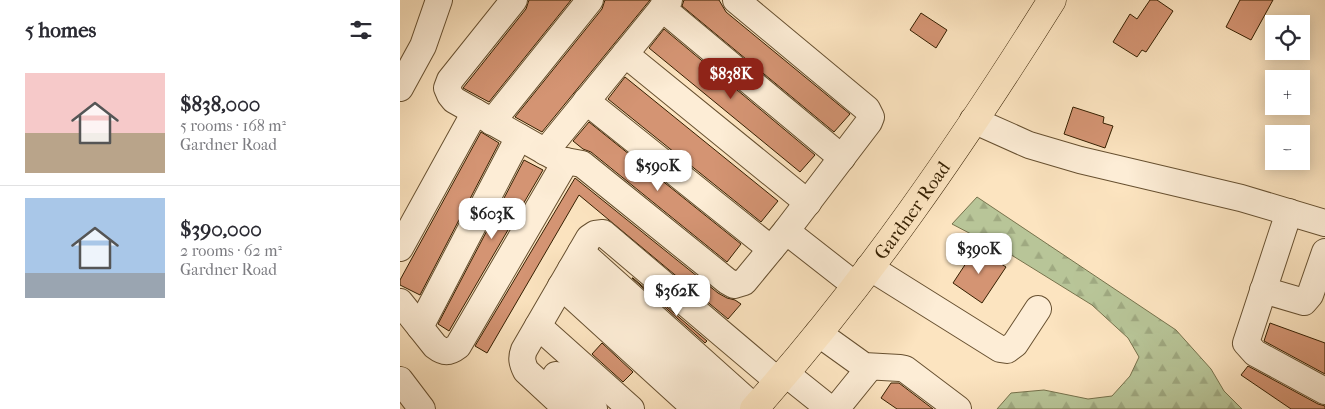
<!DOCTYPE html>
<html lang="en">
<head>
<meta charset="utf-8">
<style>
  :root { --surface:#fff; --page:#f2f2f3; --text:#2b2b33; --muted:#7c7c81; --line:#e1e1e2; --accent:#8f2418 }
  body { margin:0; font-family:"IM FELL French Canon",serif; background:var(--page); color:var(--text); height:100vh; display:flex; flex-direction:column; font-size:19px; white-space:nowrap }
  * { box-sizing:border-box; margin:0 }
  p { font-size:16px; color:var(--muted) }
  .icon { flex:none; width:28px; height:28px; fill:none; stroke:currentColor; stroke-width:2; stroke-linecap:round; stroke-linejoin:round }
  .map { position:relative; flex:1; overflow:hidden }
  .side { display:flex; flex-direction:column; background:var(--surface); width:400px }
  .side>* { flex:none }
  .buttons { position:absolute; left:865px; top:15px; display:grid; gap:10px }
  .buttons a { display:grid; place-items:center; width:45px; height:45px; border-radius:0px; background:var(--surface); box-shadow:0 2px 12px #0003; font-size:25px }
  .price { position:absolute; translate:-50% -42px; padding:0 11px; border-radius:10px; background:#fff; color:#222; font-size:16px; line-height:32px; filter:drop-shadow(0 1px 2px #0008) }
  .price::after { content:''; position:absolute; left:50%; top:30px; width:15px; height:11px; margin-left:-8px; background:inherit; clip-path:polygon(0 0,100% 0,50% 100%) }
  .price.active { background:var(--accent); color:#fff }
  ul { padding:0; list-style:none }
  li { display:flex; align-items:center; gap:15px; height:125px; padding:0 25px }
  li+li { border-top:1px solid var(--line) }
  li span { display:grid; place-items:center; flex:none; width:140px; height:100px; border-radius:0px; color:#555 }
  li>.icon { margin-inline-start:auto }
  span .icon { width:60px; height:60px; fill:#fffc; stroke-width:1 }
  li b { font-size:21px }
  h2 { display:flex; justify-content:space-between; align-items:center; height:60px; padding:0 25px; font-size:21px }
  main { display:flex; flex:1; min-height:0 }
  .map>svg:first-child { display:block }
</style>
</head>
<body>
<main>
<section class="side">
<h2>5 homes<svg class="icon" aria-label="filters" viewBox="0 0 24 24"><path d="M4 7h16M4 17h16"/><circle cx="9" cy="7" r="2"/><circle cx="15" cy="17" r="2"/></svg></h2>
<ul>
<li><span style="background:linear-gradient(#f6c9c9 60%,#b9a48a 0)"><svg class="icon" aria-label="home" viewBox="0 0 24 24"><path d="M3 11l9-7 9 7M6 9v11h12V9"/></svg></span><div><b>$838,000</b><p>5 rooms · 168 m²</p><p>Gardner Road</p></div></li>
<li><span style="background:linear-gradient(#a9c7e8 75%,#9aa5b1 0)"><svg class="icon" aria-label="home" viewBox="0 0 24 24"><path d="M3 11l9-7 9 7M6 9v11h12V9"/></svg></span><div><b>$390,000</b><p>2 rooms · 62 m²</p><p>Gardner Road</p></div></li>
</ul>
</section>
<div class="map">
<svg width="925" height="409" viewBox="0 0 925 409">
  <defs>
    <pattern id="forest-firs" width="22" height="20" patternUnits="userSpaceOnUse" patternTransform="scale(1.25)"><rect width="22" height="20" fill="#b8c598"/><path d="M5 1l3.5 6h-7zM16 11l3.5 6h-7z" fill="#9fa981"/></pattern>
  </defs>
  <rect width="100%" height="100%" fill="#fce4c0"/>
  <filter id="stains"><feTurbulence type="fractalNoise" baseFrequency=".004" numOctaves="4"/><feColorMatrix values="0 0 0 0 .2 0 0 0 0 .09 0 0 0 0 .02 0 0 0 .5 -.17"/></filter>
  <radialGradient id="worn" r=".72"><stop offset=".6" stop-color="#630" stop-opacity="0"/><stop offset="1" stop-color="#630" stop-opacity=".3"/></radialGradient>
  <polygon fill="url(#forest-firs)" stroke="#76724c" points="577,197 776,330 811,369 824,391 842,409 597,409 611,393 644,390 688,399 712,396 730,376 739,357 728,338 692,305 613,256 552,224"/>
  <g fill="#d49473" stroke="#351f00">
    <polygon points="129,0 171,0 89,102 63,88 126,9"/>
    <polygon points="205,0 250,0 142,132 115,117 202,9"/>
    <polygon points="284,0 319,0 326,12 450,114 434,132 282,6"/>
    <polygon points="750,0 757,0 773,11 746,52 742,50 737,57 713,42 730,14 737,19"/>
    <polygon points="840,0 873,0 851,40 826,27"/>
    <polygon points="521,13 547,30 536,48 510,30"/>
    <polygon points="264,29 415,155 400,172 249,48"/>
    <polygon points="225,77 378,201 361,222 208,99"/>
    <polygon points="673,107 704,117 703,123 713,126 705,148 664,134"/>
    <polygon points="189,122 341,244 327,262 191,152 183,149 173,141"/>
    <polygon points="81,132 99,143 20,295 0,285 0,280"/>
    <polygon points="124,160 143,170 49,331 38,324"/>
    <polygon points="175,178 318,293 327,298 335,300 341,304 328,319 179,195 87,353 75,346"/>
    <polygon points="576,248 606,267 582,303 553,283"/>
    <polygon points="232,278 233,278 307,341 305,343"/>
    <polygon points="870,323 925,343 925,374 864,341"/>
    <polygon points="202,343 233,372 223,382 192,354"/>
    <polygon points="848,366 918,404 925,406 925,409 891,409 841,375"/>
    <polygon points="491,383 499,383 533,409 497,409 481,398"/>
  </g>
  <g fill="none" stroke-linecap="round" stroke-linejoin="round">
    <defs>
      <g id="minor">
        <polyline points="114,0 50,80 47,88 50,95 54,100 153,156 160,160 182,164 327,281 334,285 344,282 386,231 469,122 471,117 467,109 336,0"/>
        <polyline points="262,8 442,158"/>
        <polyline points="225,54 408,203"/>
        <polyline points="0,88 23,46 39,0"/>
        <polyline points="186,101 371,249"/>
        <polyline points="573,120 629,145 680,160 841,198 925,223"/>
        <polyline points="92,122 190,0"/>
        <polyline points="145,152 269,0"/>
        <polyline points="889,212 846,343 855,353 925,391"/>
        <polyline points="386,231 455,285"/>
        <polyline points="0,248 75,112"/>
        <polyline points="181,252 355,408"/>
        <polyline points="469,267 600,349 607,350 615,344 638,309"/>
        <polyline points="171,269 327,409"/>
        <polyline points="161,286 296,409"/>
        <polyline points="863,290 904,302 910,295 925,252"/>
        <path d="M0,302L35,346C44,353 49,353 58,346L166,161"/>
        <polyline points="138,326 231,409"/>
        <polyline points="20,327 119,137"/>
        <polyline points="418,333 464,366 500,368 505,369 558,409"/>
        <polyline points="385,373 430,409"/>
        <polyline points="156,375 194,409"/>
        <polyline points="0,380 22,409"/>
        <path d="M167,409L126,371C122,363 121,358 124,350L189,238L195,234L203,233L378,381"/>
        <polyline points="436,409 470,367"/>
      </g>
      <g id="major">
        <path id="s1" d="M354,409C466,284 563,142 652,0"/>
      </g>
    </defs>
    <use href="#minor" stroke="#675030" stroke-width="28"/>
    <use href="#major" stroke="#351f00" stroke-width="29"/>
    <use href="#minor" stroke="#fdedd6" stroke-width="26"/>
    <use href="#major" stroke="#fce4c0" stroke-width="28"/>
  </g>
  <g text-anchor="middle" stroke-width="5" stroke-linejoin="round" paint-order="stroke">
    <g font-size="19" fill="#351f00" stroke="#fdedd6">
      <text dy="7" stroke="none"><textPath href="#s1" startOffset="254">Gardner Road</textPath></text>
    </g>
  </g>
  <rect width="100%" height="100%" filter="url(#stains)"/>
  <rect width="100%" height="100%" fill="url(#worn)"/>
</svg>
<div class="buttons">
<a><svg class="icon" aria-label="locate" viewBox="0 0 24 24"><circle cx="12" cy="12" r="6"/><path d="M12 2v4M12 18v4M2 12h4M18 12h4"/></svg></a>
<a>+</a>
<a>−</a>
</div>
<b class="price active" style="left:331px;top:100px">$838K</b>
<b class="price" style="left:258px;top:192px">$590K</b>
<b class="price" style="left:92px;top:240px">$603K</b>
<b class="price" style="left:579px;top:275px">$390K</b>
<b class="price" style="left:277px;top:317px">$362K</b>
</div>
</main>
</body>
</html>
